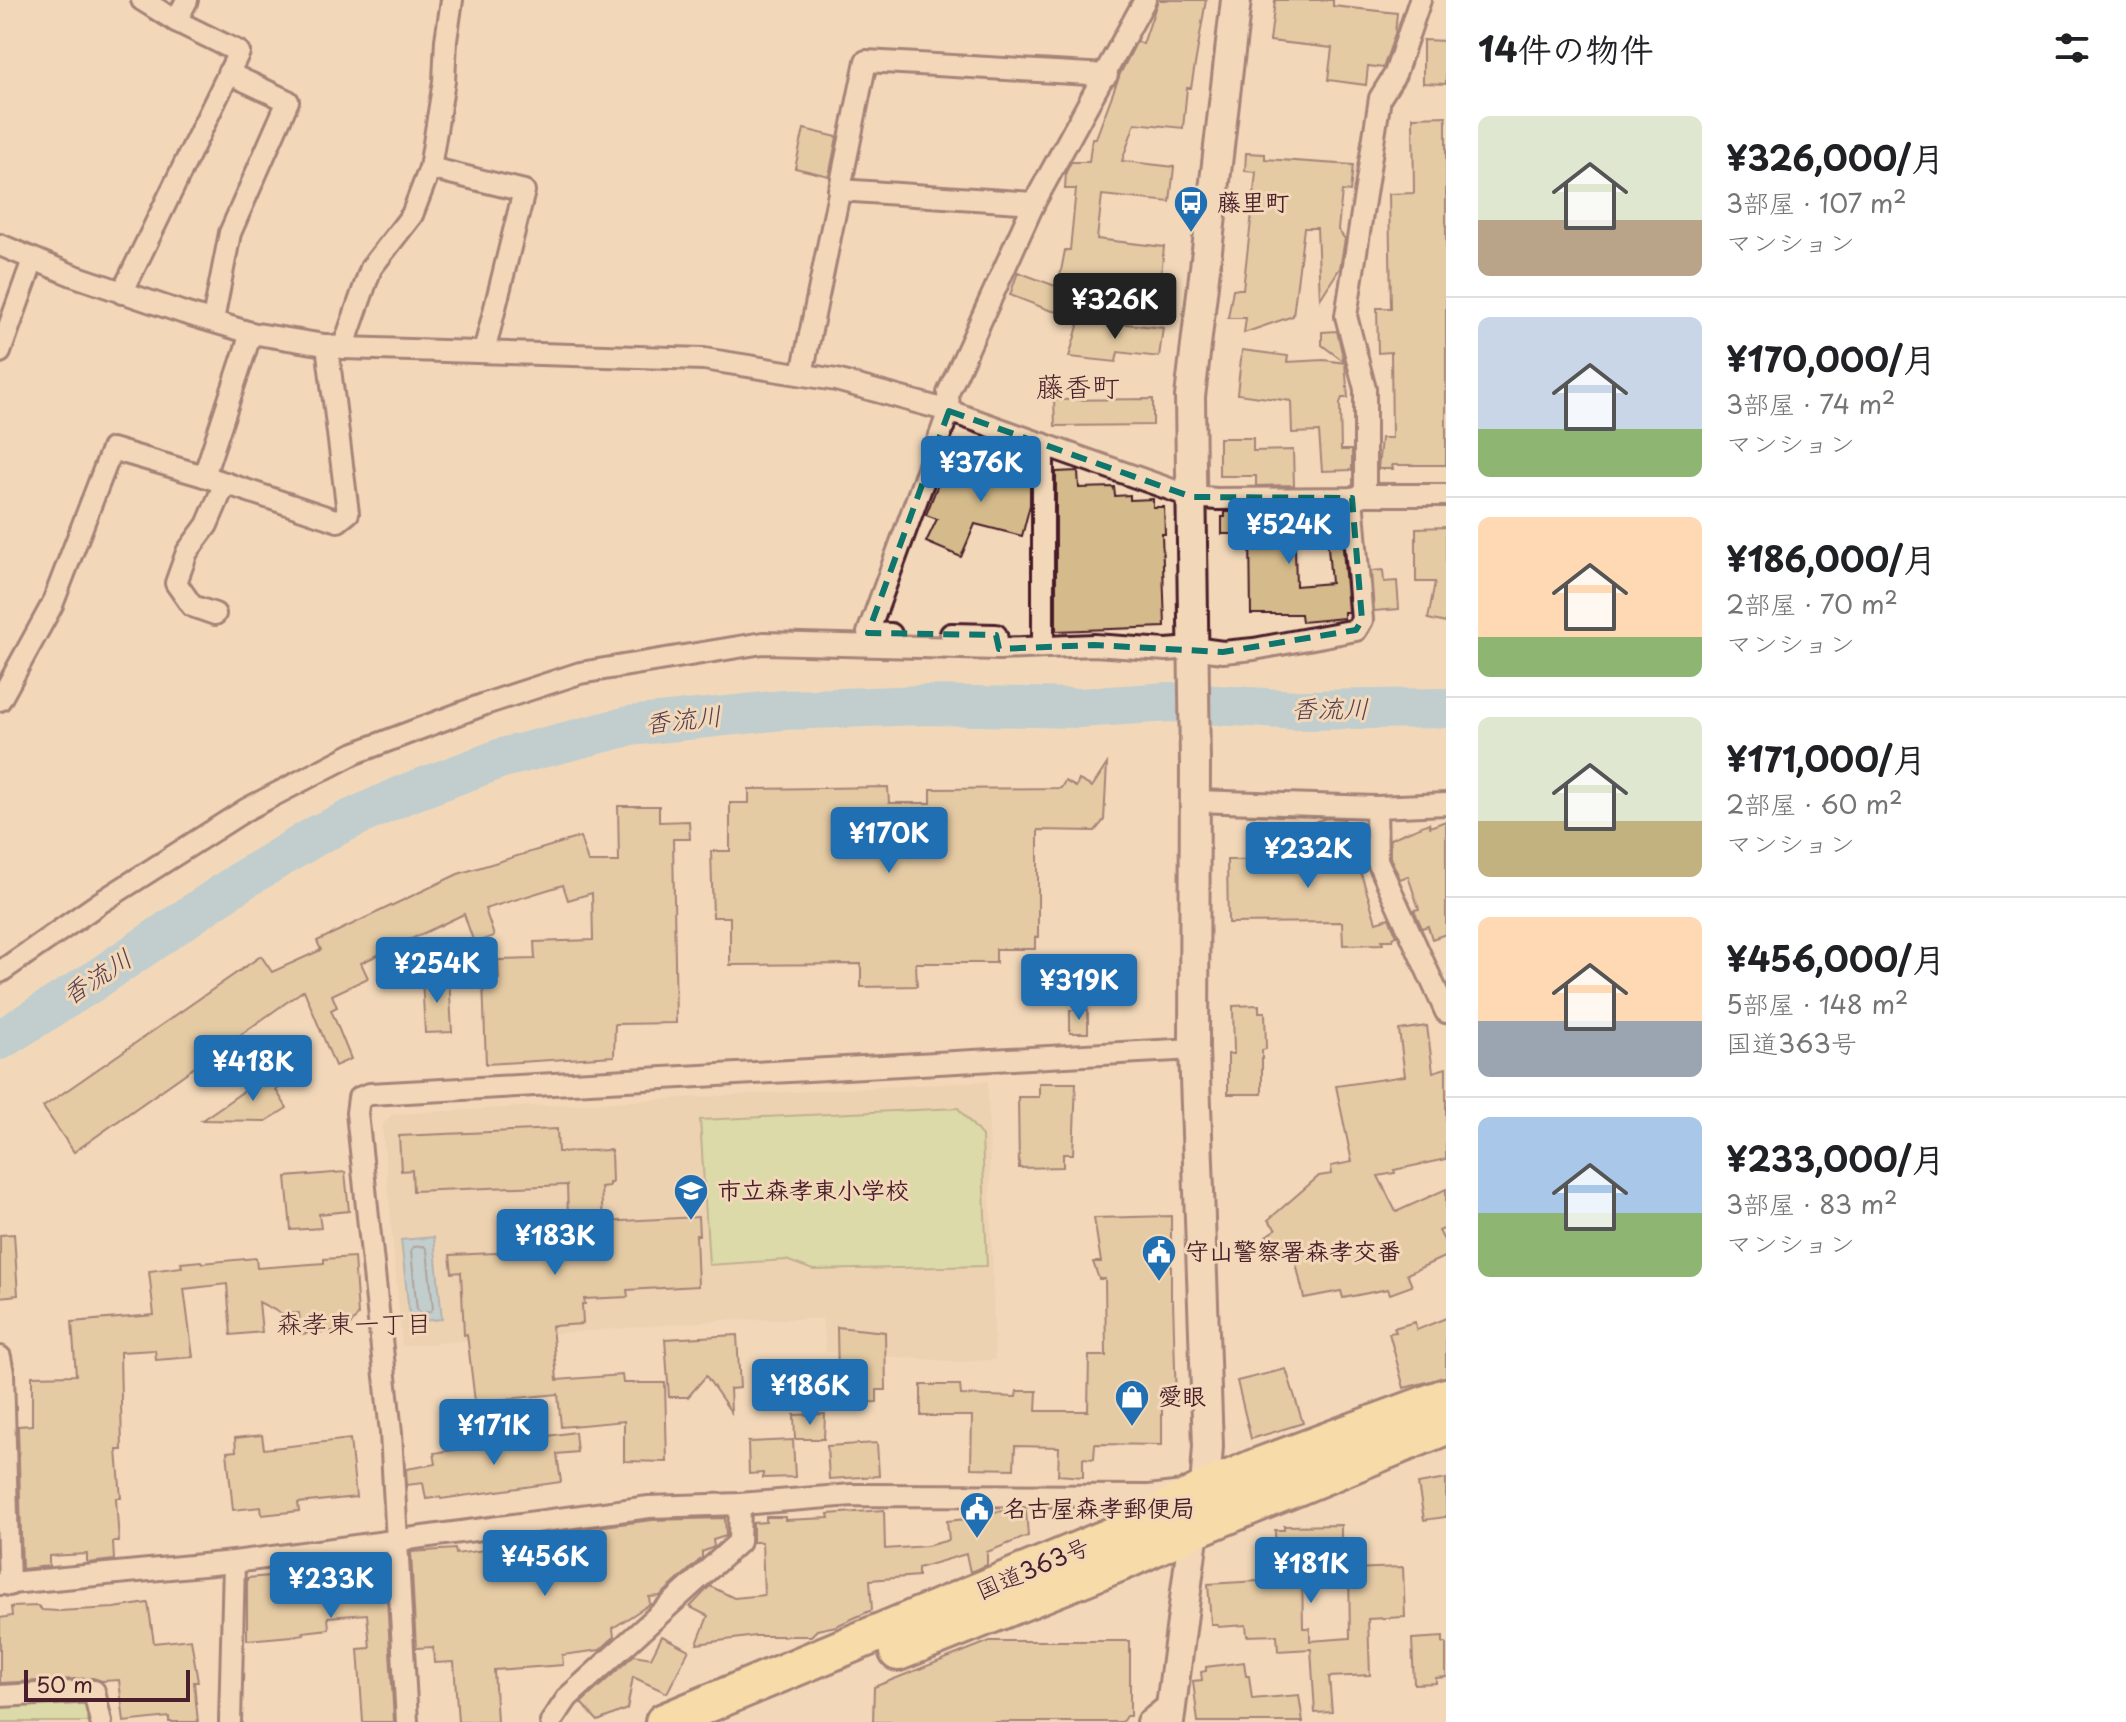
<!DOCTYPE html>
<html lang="ja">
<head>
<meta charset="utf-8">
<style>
  :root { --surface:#fff; --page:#f6f6f6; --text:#202124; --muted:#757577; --line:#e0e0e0; --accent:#1f6fb2 }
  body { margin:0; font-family:"Playpen Sans","Klee One",sans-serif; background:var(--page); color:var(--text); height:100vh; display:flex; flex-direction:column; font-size:30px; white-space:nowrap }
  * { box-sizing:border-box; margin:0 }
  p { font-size:26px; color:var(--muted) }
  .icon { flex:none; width:44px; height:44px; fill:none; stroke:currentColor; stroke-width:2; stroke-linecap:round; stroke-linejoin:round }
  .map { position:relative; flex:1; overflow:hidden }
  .panel { display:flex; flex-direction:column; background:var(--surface); width:680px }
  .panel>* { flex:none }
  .scale { position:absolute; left:24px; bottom:20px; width:166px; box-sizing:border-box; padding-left:8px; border:4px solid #4a1f2b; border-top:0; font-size:22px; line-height:28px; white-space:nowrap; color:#4a1f2b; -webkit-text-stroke:6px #f2d8b9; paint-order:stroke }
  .price { position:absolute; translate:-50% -68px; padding:0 18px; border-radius:8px; background:var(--accent); color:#fff; font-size:26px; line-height:52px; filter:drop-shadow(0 2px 4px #0008) }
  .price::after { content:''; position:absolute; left:50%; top:48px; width:24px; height:18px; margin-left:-12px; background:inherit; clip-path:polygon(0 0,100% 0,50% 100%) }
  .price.current { background:#222; color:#fff }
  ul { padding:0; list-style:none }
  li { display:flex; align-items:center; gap:24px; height:200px; padding:0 32px }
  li+li { border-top:2px solid var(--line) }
  li span { display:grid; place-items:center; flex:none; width:224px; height:160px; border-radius:12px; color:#555 }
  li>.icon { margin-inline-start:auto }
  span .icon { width:96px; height:96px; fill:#fffc; stroke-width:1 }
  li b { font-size:34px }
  h2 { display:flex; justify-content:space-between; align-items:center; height:96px; padding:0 32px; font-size:34px }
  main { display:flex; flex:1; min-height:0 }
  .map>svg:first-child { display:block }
</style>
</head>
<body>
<main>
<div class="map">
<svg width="1446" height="1722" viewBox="0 0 1446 1722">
  <rect width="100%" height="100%" fill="#f2d8b9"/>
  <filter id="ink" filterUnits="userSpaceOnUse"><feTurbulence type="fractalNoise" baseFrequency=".0125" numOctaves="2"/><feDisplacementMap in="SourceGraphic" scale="16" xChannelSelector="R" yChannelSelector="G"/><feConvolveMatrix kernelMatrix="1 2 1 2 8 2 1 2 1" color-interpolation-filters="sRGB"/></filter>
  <g filter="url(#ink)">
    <polygon fill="#e6cba8" points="988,1081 995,1360 960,1362 826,1352 822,1319 727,1320 402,1346 382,1125 392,1114"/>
    <g fill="#bfdc93" stroke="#847e5f" stroke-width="2">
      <polygon points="958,1108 982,1136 987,1266 813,1270 786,1260 709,1265 700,1120"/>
      <polygon points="94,1691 101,1722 0,1722 0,1697"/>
    </g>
    <polygon fill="#86c0e5" stroke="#6e809b" stroke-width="2" points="434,1237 442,1319 410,1322 401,1240"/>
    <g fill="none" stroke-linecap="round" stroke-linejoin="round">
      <polygon stroke="#625f75" stroke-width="2" points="424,1246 427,1250 433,1308 430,1312 421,1313 417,1310 411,1251 413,1247"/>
      <polyline stroke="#86c0e5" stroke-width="40" points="0,1040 91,983 244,879 319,834 403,795 502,758 629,726 783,710 923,705 1079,708 1169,702 1297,710 1446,708"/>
    </g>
    <g fill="#d5bb8b" stroke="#4a1f2b" stroke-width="2">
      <polygon points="1158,0 1206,0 1191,88 1187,88 1183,128 1135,123 1122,161 1174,167 1170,202 1102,195 1097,239 1164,247 1160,283 1092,275 1082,318 1049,310 1010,295 1018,272 1058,287 1065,250 1070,250 1076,189 1065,189 1066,172 1071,162 1089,162 1092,138 1096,138 1120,74 1137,41 1143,44"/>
      <polygon points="1275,0 1333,0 1333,6 1397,13 1395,34 1383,68 1368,66 1366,85 1328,80 1332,48 1270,41"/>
      <polygon points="1423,40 1446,41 1446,84 1423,83"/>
      <polygon points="1446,116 1446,465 1392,465 1393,469 1378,469 1381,438 1392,438 1391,352 1378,353 1377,308 1391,308 1389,194 1414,193 1413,117"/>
      <polygon points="804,129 837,137 829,176 795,168"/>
      <polygon points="1246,153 1265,154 1265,159 1353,165 1350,192 1342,191 1338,230 1345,239 1340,268 1320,299 1317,228 1304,228 1293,316 1244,333 1246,318 1228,318 1233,289 1243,289 1251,221 1256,172 1245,171"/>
      <polygon points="1080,319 1163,328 1159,357 1118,352 1116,362 1069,357"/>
      <polygon points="1337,331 1343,357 1343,361 1322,345 1322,332"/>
      <polygon points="1242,350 1288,356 1287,362 1324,360 1345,363 1348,398 1342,398 1340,403 1341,450 1352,450 1352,470 1322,471 1319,432 1292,433 1291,401 1237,394"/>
      <polygon points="1153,399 1153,425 1055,426 1054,400"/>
      <polygon points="1219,438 1253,438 1253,451 1293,450 1294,485 1256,486 1256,476 1219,476"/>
      <polygon points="995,447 1023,452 1018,473 1030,473 1030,505 1022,536 975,524 961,557 926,542 937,519 926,515 940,479 947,481 949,475 986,490"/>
      <polygon points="1078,471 1079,488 1114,487 1115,496 1130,495 1130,500 1153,499 1153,507 1164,507 1165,534 1162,534 1165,627 1056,631 1056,472"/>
      <polygon points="1294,511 1296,586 1331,583 1325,511 1340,511 1348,612 1344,612 1344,618 1302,622 1301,614 1251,614 1250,534 1222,534 1222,517 1225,517 1225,512"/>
      <polygon points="1446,527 1446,623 1428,619 1435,582 1416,582 1416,528"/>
      <polygon points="1383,570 1384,582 1397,581 1399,609 1374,611 1371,571"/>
      <polygon points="1107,764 1104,820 1095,831 1038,830 1038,937 1035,937 1035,949 996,949 996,963 916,963 917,986 861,987 861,964 730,965 730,917 713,917 711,851 730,851 730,803 749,803 749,789 888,787 889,803 931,803 931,789 1061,788 1065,781 1076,787 1079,780 1092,787"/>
      <polygon points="618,806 659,806 659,822 689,821 690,839 673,839 676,1023 615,1024 614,1056 486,1064 483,980 499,979 498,960 535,959 534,942 593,940 592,893 568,900 563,885 485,909 494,936 474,943 464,914 361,963 368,978 332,995 337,1007 331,1010 351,1059 335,1066 304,990 74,1152 43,1107 261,956 272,972 321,950 317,941 458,874 580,837 588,862 619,862"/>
      <polygon points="1326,818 1344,819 1349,833 1341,835 1355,872 1360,870 1376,922 1389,918 1397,936 1393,937 1393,940 1382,940 1383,944 1343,945 1342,922 1228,923 1227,860 1318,859 1309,824"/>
      <polygon points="1446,821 1446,934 1432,939 1428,926 1422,928 1414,910 1419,909 1408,876 1400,879 1390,857 1390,839 1429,823 1430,827"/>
      <polygon points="449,976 452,1032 425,1033 422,978"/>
      <polygon points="1259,1005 1259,1012 1265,1012 1266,1049 1262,1050 1262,1094 1228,1094 1228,1054 1234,1054 1233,1006"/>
      <rect x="1070" y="1010" width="18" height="23"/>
      <polygon points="1427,1026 1433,1072 1446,1068 1446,1159 1394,1170 1395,1173 1378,1176 1396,1212 1446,1189 1446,1228 1439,1231 1446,1244 1446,1256 1407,1274 1412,1286 1390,1294 1388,1289 1343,1298 1341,1291 1304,1298 1291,1241 1278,1251 1266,1236 1276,1229 1268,1220 1319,1176 1332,1174 1331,1166 1352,1162 1336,1086 1405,1076 1399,1030"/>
      <polygon points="273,1071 282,1086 276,1090 287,1108 266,1121 202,1120"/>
      <polygon points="1039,1083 1076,1083 1073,1154 1063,1154 1063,1167 1019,1168 1018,1097 1039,1097"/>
      <polygon points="557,1129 558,1152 611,1150 612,1183 609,1183 609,1186 601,1187 603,1222 698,1217 699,1235 696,1235 698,1286 627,1290 628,1297 584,1299 585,1304 582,1304 583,1324 552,1326 557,1380 622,1375 623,1383 665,1383 667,1462 624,1461 624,1421 561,1427 558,1394 475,1402 467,1334 464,1335 461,1272 452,1273 450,1255 569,1250 567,1185 413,1191 412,1170 401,1171 399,1136"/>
      <polygon points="345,1172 349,1211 319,1214 321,1228 291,1230 286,1177"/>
      <polygon points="1171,1216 1171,1300 1173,1300 1176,1402 1162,1403 1162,1445 1095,1444 1094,1459 1083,1458 1083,1477 1058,1475 1059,1447 1015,1446 1014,1469 971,1468 972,1416 921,1416 921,1385 960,1385 961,1395 1016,1397 1017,1391 1037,1391 1036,1411 1088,1411 1089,1356 1106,1356 1105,1279 1099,1279 1093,1262 1101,1262 1094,1218"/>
      <polygon points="14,1234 18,1295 0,1297 0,1235"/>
      <polygon points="354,1257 358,1315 346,1330 301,1334 299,1313 282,1314 259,1302 262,1332 231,1335 227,1284 184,1289 193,1357 156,1360 155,1350 120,1352 122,1450 117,1450 121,1498 116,1498 119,1542 113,1542 114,1560 87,1563 87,1554 49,1556 49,1566 22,1569 18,1426 32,1425 32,1376 76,1375 72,1322 154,1315 149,1271 182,1267 181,1263 201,1261 202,1263 256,1258 257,1268 324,1263 324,1259"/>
      <polygon points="1446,1318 1446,1377 1404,1388 1389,1333 1396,1332 1394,1328 1415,1322 1417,1330"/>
      <polygon points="837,1327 885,1332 886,1390 877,1390 877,1402 809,1404 810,1378 838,1379"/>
      <polygon points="737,1335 740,1388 730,1389 731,1412 706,1376 688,1397 669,1397 665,1339"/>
      <polygon points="1286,1369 1303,1423 1251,1439 1237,1381"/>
      <polygon points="825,1414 824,1439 795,1439 794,1415"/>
      <polygon points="575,1432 577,1452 557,1454 561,1482 441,1499 440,1497 426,1499 423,1483 407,1485 406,1469 436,1464 434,1453"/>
      <polygon points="262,1435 264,1449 350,1439 356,1497 298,1503 299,1511 262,1515 261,1507 233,1510 227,1452 236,1451 235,1438"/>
      <polygon points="793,1440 795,1477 763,1478 763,1473 749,1474 748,1442"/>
      <polygon points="877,1443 879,1476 829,1479 827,1446"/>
      <polygon points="1446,1479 1446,1517 1424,1520 1418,1484"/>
      <polygon points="884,1510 885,1549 927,1546 949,1540 947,1521 966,1519 966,1512 1026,1511 1028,1536 987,1552 987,1565 970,1572 966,1554 918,1568 918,1576 870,1580 872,1610 836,1626 817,1630 811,1636 755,1636 697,1644 708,1616 690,1607 710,1586 734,1598 764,1595 762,1542 753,1542 753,1523 766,1522 766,1517 785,1517 785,1520 829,1518 828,1514"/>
      <polygon points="725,1518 726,1536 713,1540 714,1547 702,1552 702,1558 660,1596 649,1597 650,1604 613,1628 614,1637 600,1650 562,1655 563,1665 494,1670 497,1722 458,1722 454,1662 434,1663 433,1647 416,1648 411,1552 455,1549 456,1554 484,1550 485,1555 524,1550 523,1537 571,1533 571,1530 653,1520"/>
      <polygon points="1341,1525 1341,1568 1302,1568 1303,1628 1310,1628 1310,1641 1350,1638 1349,1569 1403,1567 1405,1617 1368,1619 1370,1675 1329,1677 1332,1712 1315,1713 1311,1649 1278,1651 1277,1635 1247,1636 1246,1625 1218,1627 1217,1624 1211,1624 1208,1584 1276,1580 1275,1530 1284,1530 1284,1526"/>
      <polygon points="385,1562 394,1722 363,1722 358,1649 370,1648 367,1614 328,1617 329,1629 303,1632 304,1634 292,1636 247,1640 247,1578 373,1567 373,1563"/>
      <polygon points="148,1603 154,1643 191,1639 198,1682 194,1682 198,1722 169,1722 169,1717 124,1722 119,1680 102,1681 93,1678 0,1683 0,1618 12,1616 11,1607 38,1606 42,1610 58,1611 114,1608"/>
      <polygon points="662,1636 689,1650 667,1693 633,1677 627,1709 598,1721 581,1703 634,1655 651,1658"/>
      <polygon points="1443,1637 1443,1643 1446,1643 1446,1677 1436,1678 1436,1683 1414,1684 1412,1639"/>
      <polygon points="990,1641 1130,1641 1130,1716 1126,1716 1122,1722 873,1722 874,1687"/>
      <polygon points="1244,1662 1246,1676 1249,1676 1252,1699 1299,1695 1303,1722 1198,1722 1193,1681 1202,1680 1201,1672 1206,1671 1206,1667"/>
    </g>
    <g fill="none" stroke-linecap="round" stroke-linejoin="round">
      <defs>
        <g id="street">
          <polyline points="176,21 187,0"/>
          <polyline points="430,168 524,191 484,352"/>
          <polyline points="839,190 1034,203"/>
          <polyline points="0,245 72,275 184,313 251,333 343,348 704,359 836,380 949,411 1192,497 1217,499 1352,498 1365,495 1446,495"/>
          <polyline points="122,293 239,52 176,21 142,0"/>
          <polyline points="213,320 230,233 288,101 228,73"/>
          <polyline points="343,348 371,268 412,215 430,168 444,81 446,40 452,0"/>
          <polyline points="0,352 33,260"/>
          <polyline points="802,374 866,61 1107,75"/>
          <polyline points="204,476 251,333"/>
          <polyline points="1365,495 1365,389 1346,316 1380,98 1395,74 1420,0"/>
          <polyline points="215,614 192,606 176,583 187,552 207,525 225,483"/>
          <polyline points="891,634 868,633 949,411 948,393 1034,203 1145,0"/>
          <polyline points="951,634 996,635 999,649"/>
          <polyline points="1043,646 1043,444"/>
          <polyline points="0,700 52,605 112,449 204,476 338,521 348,513 327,345"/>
          <polyline points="1194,801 1376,807 1446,804"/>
          <polyline points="1376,807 1377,860 1446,1012"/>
          <polyline points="0,972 101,902 247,809 355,753 485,704 580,673 763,643 999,649 1094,645 1166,650 1193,648 1223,652 1254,649 1356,630 1362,620 1352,498"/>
          <polyline points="0,1357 3,1373 9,1585"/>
          <polyline points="0,1584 234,1562 649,1507 740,1504 852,1495 1149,1496 1183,1492"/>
          <polyline points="0,1696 94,1691 101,1722"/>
          <polyline points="230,1722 234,1562"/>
          <polyline points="407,1722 391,1433 357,1113 359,1098 370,1094 1194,1049"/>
          <polyline points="551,1722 568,1697 739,1542 740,1504"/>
          <polyline points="1147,1722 1171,1703"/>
        </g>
        <polyline id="secondary" points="1169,1722 1194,1529 1205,1489 1208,1446 1194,1049 1195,764 1190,397 1236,0"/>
        <g id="highway">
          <polyline points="898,1652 1129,1559 1194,1529 1446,1426"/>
          <polyline points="664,1722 1129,1529 1205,1489 1252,1469 1446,1397"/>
        </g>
      </defs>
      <use href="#street" stroke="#4a1f2b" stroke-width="26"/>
      <use href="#secondary" stroke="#4a1f2b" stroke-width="34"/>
      <use href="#highway" stroke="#4a1f2b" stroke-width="42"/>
      <use href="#street" stroke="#f2d8b9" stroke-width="20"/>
      <use href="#secondary" stroke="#f2d8b9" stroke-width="28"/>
      <use href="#highway" stroke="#fdde96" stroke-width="36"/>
    </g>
  </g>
  <path d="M0 0H1446V1722H0ZM949,411L1192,497L1352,498L1362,620L1356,630L1223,652L1094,645L999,649L996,635L868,633Z" fill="#f2d8b9" fill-opacity=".55" fill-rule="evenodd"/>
  <path fill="none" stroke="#0f766e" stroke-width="6" stroke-dasharray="16 10" stroke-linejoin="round" d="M949,411L1192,497L1352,498L1362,620L1356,630L1223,652L1094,645L999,649L996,635L868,633Z"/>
  <defs>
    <symbol id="bus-pin" viewBox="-11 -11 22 30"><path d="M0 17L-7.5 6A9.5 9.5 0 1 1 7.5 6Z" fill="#1f6fb2" stroke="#f2d8b9"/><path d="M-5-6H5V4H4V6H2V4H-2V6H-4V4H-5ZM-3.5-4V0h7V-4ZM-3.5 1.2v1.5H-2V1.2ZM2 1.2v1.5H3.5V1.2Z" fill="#fff"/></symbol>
    <symbol id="school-pin" viewBox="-11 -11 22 30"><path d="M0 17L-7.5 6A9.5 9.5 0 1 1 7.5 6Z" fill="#1f6fb2" stroke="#f2d8b9"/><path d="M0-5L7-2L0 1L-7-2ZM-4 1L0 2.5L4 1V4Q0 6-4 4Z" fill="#fff"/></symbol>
    <symbol id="civic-pin" viewBox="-11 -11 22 30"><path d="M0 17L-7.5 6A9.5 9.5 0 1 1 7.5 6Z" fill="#1f6fb2" stroke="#f2d8b9"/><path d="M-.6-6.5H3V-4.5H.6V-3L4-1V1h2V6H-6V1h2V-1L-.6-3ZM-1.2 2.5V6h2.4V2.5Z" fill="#fff"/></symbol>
    <symbol id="shop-pin" viewBox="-11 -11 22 30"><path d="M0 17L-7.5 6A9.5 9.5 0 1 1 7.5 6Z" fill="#1f6fb2" stroke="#f2d8b9"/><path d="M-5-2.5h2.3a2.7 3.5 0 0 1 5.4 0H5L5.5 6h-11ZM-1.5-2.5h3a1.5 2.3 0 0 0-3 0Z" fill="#fff"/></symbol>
  </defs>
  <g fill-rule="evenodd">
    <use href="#bus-pin" x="1171" y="183" width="40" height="54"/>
    <use href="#school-pin" x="671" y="1171" width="40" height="54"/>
    <use href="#civic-pin" x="1139" y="1232" width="40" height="54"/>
    <use href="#shop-pin" x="1112" y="1377" width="40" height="54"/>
    <use href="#civic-pin" x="957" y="1489" width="40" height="54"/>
  </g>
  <g text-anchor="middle" stroke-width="6" stroke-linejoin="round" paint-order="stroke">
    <g font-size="24" font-weight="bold" fill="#4a1f2b" stroke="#f2d8b9" text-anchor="start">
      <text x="1217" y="211">藤里町</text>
      <text x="717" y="1199">市立森孝東小学校</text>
      <text x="1185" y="1260">守山警察署森孝交番</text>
      <text x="1158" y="1405">愛眼</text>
      <text x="1003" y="1517">名古屋森孝郵便局</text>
    </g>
    <g font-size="24" fill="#4a1f2b" stroke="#f2d8b9">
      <text transform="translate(1033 1569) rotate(-23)" y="8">国道363号</text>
    </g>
    <g font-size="26" font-style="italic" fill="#563f50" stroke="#f2d8b9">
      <text x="1330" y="718">香流川</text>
      <text transform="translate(683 720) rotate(-6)" y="9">香流川</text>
      <text transform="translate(97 977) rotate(-33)" y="9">香流川</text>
    </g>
    <g font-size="26" fill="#4a1f2b" stroke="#f2d8b9">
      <text x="354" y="1333">森孝東一丁目</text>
    </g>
    <g font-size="28" fill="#4a1f2b" stroke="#f2d8b9">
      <text x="1078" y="397">藤香町</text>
    </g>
  </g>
</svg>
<div class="scale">50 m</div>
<b class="price current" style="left:1115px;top:341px">¥326K</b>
<b class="price" style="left:981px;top:504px">¥376K</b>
<b class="price" style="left:1289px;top:566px">¥524K</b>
<b class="price" style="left:889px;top:875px">¥170K</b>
<b class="price" style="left:1308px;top:890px">¥232K</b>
<b class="price" style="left:437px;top:1005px">¥254K</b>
<b class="price" style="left:1079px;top:1022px">¥319K</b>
<b class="price" style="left:253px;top:1103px">¥418K</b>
<b class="price" style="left:555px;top:1277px">¥183K</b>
<b class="price" style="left:810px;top:1427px">¥186K</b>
<b class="price" style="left:494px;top:1467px">¥171K</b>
<b class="price" style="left:545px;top:1598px">¥456K</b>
<b class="price" style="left:1311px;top:1605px">¥181K</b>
<b class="price" style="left:331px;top:1620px">¥233K</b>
</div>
<section class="panel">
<h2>14件の物件<svg class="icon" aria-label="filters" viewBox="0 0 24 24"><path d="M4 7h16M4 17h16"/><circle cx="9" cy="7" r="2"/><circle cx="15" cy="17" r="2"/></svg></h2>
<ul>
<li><span style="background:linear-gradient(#dfe7d0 65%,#b9a48a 0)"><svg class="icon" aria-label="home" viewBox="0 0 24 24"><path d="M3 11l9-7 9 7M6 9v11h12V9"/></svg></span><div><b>¥326,000/月</b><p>3部屋 · 107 m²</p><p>マンション</p></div></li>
<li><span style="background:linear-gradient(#c9d6e8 70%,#8fb573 0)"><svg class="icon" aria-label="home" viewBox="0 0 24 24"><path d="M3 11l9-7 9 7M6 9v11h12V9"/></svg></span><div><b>¥170,000/月</b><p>3部屋 · 74 m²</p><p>マンション</p></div></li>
<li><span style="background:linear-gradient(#ffd9b3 75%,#8fb573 0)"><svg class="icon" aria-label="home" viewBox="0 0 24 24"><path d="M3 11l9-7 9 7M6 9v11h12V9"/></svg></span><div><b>¥186,000/月</b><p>2部屋 · 70 m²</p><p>マンション</p></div></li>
<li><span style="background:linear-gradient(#dfe7d0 65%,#c2b280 0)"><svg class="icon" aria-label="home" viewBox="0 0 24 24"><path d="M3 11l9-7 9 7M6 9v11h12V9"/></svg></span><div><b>¥171,000/月</b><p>2部屋 · 60 m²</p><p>マンション</p></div></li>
<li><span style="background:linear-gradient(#ffd9b3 65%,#9aa5b1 0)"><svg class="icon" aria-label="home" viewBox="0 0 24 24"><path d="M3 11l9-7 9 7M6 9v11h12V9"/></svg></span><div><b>¥456,000/月</b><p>5部屋 · 148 m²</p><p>国道363号</p></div></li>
<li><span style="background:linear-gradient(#a9c7e8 60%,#8fb573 0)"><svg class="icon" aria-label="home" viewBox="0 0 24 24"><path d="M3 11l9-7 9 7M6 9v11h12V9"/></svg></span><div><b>¥233,000/月</b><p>3部屋 · 83 m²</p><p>マンション</p></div></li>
</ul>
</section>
</main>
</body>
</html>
